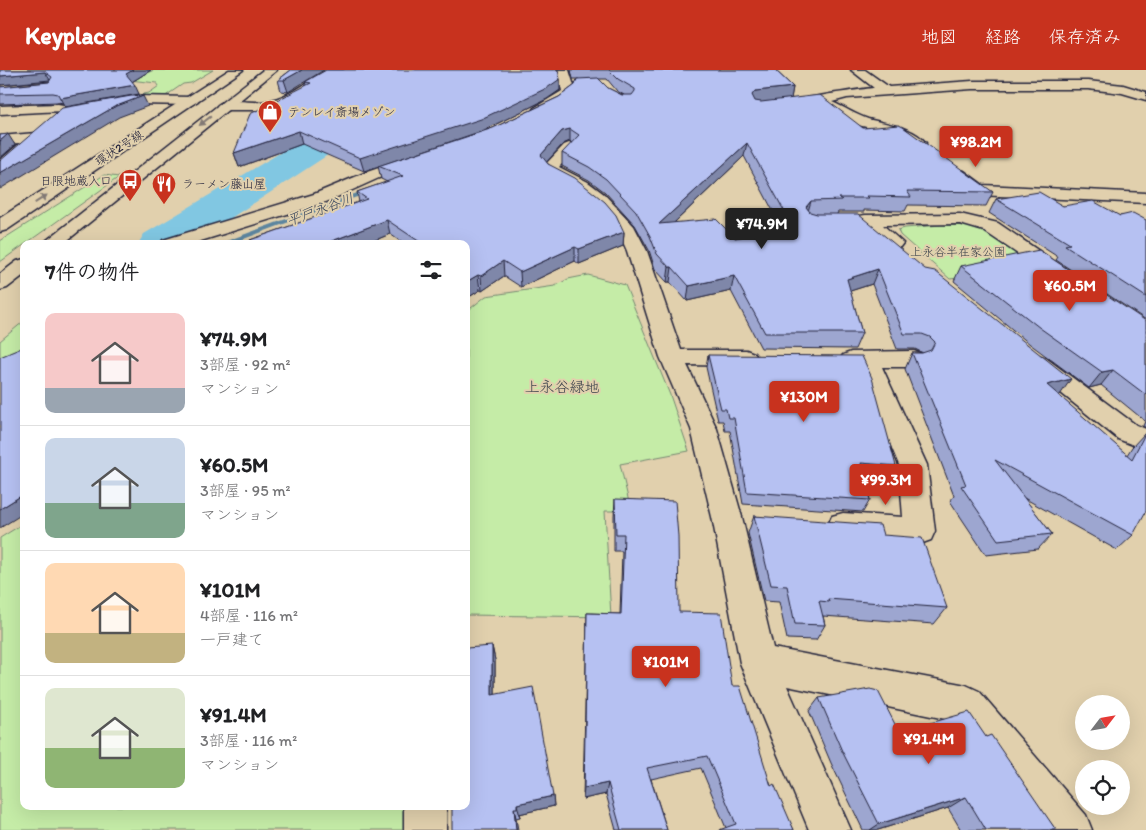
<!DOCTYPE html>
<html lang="ja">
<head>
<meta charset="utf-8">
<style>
  :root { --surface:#fff; --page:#f2f2f2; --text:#202124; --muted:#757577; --line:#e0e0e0; --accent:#c8321e }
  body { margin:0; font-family:Itim,"Klee One",sans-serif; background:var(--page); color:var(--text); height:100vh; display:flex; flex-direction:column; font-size:19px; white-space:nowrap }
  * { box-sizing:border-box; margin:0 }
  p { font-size:16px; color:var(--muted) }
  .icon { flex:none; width:28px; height:28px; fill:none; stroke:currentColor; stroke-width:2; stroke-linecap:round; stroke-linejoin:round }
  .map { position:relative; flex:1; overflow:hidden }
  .side { position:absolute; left:20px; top:170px; width:450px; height:570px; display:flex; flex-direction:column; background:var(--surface); border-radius:10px; box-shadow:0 5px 20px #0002 }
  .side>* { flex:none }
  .needle { width:32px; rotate:59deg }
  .fabs { position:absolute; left:1075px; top:625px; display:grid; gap:10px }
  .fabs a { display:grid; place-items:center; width:55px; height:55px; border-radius:50%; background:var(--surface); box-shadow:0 5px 20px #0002; font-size:25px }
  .price { position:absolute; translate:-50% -42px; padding:0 11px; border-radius:5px; background:var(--accent); color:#fff; font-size:16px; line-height:32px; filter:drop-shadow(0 1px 2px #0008) }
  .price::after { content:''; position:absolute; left:50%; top:30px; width:15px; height:11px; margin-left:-8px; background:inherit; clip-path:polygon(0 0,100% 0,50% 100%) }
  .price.current { background:#222; color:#fff }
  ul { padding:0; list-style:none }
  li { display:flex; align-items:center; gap:15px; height:125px; padding:0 25px }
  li+li { border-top:1px solid var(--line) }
  li span { display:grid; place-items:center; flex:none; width:140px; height:100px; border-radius:10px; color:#555 }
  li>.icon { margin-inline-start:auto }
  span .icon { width:60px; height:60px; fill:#fffc; stroke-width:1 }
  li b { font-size:21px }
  h2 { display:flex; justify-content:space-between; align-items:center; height:60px; padding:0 25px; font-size:21px }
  header { display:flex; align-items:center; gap:30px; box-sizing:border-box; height:70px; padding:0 25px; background:var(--accent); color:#fff }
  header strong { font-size:24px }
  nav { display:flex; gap:28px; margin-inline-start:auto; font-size:18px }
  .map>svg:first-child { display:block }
</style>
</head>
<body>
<header>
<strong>Keyplace</strong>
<nav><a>地図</a><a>経路</a><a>保存済み</a></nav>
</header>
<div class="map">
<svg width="1146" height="760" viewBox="0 0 1146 760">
  <rect width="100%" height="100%" fill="#e1d0ad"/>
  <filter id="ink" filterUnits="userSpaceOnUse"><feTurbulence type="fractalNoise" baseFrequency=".02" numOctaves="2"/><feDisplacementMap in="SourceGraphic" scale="10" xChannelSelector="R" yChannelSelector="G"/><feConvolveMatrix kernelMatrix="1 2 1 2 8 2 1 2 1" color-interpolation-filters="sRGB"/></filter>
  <g filter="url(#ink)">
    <g fill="#c5eca7" stroke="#748771">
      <polygon points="154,0 213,0 191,13 183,14 164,27 134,26 149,23 159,16 157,13 129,10"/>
      <polygon points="104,105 119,107 0,192 0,171"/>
      <polygon points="941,155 962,155 983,159 1043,198 950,209 900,165 898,160 905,158"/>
      <polygon points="588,205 625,215 670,325 689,381 620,394 631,441 605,441 611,547 466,545 466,242 486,226 555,216 568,209"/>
      <polygon points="24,251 24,285 0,299 0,271"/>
      <polygon points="24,453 24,736 409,736 409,760 0,760 0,468"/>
    </g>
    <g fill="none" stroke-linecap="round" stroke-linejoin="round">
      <polygon fill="#5b859f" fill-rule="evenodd" points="371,118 373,119 373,121 230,174 218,174"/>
      <polygon fill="#81c7e2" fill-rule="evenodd" points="419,0 453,0 449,6 191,174 138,174 144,164"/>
      <defs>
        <g id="minor">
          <polygon points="557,0 569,0 576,22 544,44 534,44 532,41 534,38 562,21"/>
          <path d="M851,0H865L889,17L972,11H1088L1123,15L1146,22V30L1122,23L1088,19H972L847,28L832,32C844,37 856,45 868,49C886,54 914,57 926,73L923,76L918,78L875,59L858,55L818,35L788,39L781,35C786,30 862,19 874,18Z"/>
          <polygon points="136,26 191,27 198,31 191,35 136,34 108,39 101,35 103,32"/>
          <polygon points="58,34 63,35 65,38 63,41 0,44 0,36"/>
          <polygon points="36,63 41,64 43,67 41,70 6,101 0,103 0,90 20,73 0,74 0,66"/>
          <polygon points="569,73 574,75 577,78 559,97 588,112 604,124 634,156 647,181 681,280 746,280 754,283 758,288 754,293 746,296 687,295 717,359 742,447 773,578 966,615 979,621 1086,745 1092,760 1044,760 955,651 787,616 851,760 809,760 740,593 712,447 691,359 660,287 627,181 617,158 606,145 576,120 549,106 543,97 564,75"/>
          <polygon points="414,86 420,88 422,91 420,94 379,108 326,132 191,174 161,174 163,170 314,124 367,102"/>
          <polygon points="958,99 964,101 983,115 1146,123 1146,133 979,125 973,124 952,107 950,104 952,101"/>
          <path d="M960,144L998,153L1067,200L1070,204L1067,208L1060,210L1053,208L984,161L960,154L883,155L903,173L900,177C885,181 864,162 856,150L859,146L865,145Z"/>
          <polygon points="914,281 922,284 926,289 922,294 914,297 882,297 927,395 935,461 931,470 920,474 843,467 832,464 828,455 832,446 843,443 903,447 899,395 858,297 843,295 839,290 843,285 851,282"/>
          <polygon points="1038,285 1046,288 1136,355 1146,359 1146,380 1118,369 1030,298 1026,293 1030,288"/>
          <rect x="404" y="736" width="42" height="24"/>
        </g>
        <path id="tertiary" d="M328,0H343L288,35L262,40H224L217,36C224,28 252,33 262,32C286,29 308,12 328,0Z"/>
        <g id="primary">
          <polygon points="229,0 243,0 7,160 0,162 0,148"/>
          <polygon points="263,0 277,0 63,174 42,174"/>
          <polygon points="24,189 24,205 7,218 0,220 0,204 17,191"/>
        </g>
      </defs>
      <use href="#minor" stroke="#22223b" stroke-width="3"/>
      <use href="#tertiary" stroke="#22223b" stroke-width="3"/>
      <use href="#primary" stroke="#22223b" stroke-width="3"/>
      <use href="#minor" fill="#e1d0ad" fill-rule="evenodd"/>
      <use href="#tertiary" fill="#e1d0ad" fill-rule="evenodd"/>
      <use href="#primary" fill="#e1d0ad" fill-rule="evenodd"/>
    </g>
    <g fill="#9da6d0" stroke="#22223b" fill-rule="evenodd">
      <polygon points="0,0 151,0 132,12 139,24 65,37 63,33 58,32 0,34 0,17 49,12 50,11 0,15"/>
      <polygon points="291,0 288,22 281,21 278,10"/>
      <path d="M571,0H775L793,17L791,28L863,58L993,122L986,136L908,135L905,141L864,140V142H838L837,144L1060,325H1058L1127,385L1132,377L1146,362L1133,465L1117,480L1024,428L1052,464L1038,479L986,485L950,431L954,426L905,299L912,283H923L915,279H897L872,214L850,221L862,263L855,279L761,278L731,221L687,231L670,212H667L655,199L649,180L635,155L605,122L589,110L562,96V83L572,73L570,71L563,74L546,92L624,162L623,176L579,194L575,191L521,217L504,206L482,221L480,220L466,229V174H404L390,164L366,174H251L250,170L359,132L357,122L387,112L381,109L378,96L364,101L302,74L239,97L234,83L306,15L305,12L560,9V20L547,29L482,61L493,58L559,27L575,15L579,9H573ZM599,9H607L617,21L624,25H622L608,18ZM744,86L782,158L735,168L674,153Z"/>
      <polygon points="996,129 1063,136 1146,150 1146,250 1056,190 1058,187 989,143"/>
      <polygon points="961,196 1146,251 1146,358 1143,356 1145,351 1101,315 1089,318 1030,274 954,211"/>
      <polygon points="708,285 896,396 889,408 864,406 870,430 863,442 743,434 730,361 725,361 723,351 718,351 706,297"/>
      <polygon points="615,429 679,542 732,616 771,716 794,760 726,758 701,698 651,709 667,760 616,760 606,724 583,729 587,543 620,544 622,481 614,481 614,446"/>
      <polygon points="754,446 883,465 947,538 934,554 823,546 825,555 816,570 787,569 779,532 764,531 748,463"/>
      <polygon points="492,576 495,590 495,624 553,726 554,736 519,744 520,747 516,748 452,736"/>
      <polygon points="819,628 899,662 986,667 1056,760 961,760 948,738 878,760 863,760 831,693 809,641"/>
    </g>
    <g fill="#7f87a9" stroke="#22223b">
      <polygon points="133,0 151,0 130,13 126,4"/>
      <polygon points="302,0 324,0 288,22 284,10"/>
      <polygon points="45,2 50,10 0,15 0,6"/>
      <polygon points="560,9 560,20 547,29 482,61 364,101 360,88"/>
      <polygon points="135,15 139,24 65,37 60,28"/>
      <polygon points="793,17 791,29 749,37 752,25 755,21"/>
      <polygon points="143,26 148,36 119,47 0,119 0,103 114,37"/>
      <polygon points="570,59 570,71 563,74 541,98 541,85 562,61"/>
      <polygon points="299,61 302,74 239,97 234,83"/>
      <polygon points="8,64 15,75 0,88 0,71"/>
      <polygon points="747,73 744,86 657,169 659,154"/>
      <polygon points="811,131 807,145 806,137"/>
      <polygon points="387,150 390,164 366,174 324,174"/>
      <polygon points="624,162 623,176 579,194 579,179"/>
      <polygon points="575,177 575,191 521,217 520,202"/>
      <polygon points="503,191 504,206 482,221 481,206"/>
      <polygon points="669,197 672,197 670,212 667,212"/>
      <polygon points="878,199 872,214 841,224 847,209"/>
      <polygon points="478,205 480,220 466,229 466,212"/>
      <polygon points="734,206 731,221 687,231 689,216"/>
      <polygon points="1113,300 1101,315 1089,318 1102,302"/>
      <polygon points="1071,309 1060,325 1035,331 1047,315"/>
      <polygon points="24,424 24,443 0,458 0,439"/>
      <polygon points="492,576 495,590 495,638 492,625"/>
      <polygon points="608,713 606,724 583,729 584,718"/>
      <polygon points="553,726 554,736 519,744 520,747 517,734"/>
      <polygon points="966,727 948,738 878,760 870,760 879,754"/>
      <polygon points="514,738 516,748 518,760 516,760"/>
    </g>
    <g fill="#b6c1f2" stroke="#22223b" fill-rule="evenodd">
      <polygon points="0,0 133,0 126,4 135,15 60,28 58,24 53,23 0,24 0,17 49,12 52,7 45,2 0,6"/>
      <polygon points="291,0 302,0 284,10 278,10"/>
      <polygon points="326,0 558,0 560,9 547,18 481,49 360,88 299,61 234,83 250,44 311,13 305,12"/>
      <path d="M609,0H775L793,17L755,21L752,25L755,31L761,32L820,25L863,58L899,55L903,57L993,122L907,121L911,127L867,126L869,128H839L842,130L811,131L806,137L810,142L817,144H858L925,199L935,201L1071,309L1047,315L1132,389L1146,362V441L1133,465L995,390L1052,464L998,470L961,416L966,415L912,283H922L931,280L935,272L930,267L922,264H904L878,199L847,209L862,263H765L734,206L689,216L672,197H669L657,184L650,166L636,141L606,109L589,97L562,83L579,65L570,59L562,61L541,85L548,94L575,108L605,132L616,145L624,162L579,179L575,177L520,202L503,191L481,206L478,205L466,212V174H423L387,150L324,174H257L250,170L367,129L357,122L403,106L378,96L493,58L559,27L575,15L577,9L598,8L608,18L622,25H632L635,21V19L618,9ZM747,73L787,146L796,156L735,168L716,149L659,154Z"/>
      <polygon points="131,26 143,26 114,37 0,103 0,91 62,38"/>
      <polygon points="8,64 0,71 0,65"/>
      <polygon points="1039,122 1063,136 1093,131 1120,146 1133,143 1146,150 1146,227 1065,175 1070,174 996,129"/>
      <polygon points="1039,180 1146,251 1146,325 1113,300 1102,302 1040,258 961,196"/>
      <polygon points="24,277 24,424 0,439 0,287"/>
      <polygon points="708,285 862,286 872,308 896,396 861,393 870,430 747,422 734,348 728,348 726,339 721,339"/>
      <polygon points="615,429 675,431 678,466 679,542 721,543 732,616 740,616 771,716 774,714 794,760 719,760 736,754 707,686 647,698 667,760 621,760 608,713 584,718 587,543 621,544 624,464 616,464"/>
      <polygon points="754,446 880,455 883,465 922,468 947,538 828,529 829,532 819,531 825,555 795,554 787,516 771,515"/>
      <polygon points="492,576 492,625 533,617 553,726 517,734 517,738 514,738 516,760 452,760 452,736 466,736 466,578"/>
      <polygon points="870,619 878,621 899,662 969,642 986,667 991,665 1056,760 986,760 966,727 879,754 842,681 819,628"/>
    </g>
    <defs><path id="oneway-solid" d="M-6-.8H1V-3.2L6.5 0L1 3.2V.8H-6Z" transform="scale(1.25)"/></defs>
    <g fill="#827974">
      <use href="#oneway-solid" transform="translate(205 51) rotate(142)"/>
      <use href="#oneway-solid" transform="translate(41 129) rotate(-33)"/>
    </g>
  </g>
  <defs>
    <symbol id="shop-pin" viewBox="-11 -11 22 30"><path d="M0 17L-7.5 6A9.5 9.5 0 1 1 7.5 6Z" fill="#c8321e" stroke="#e1d0ad"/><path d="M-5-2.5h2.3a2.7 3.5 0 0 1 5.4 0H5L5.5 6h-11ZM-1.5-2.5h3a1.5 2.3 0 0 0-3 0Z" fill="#fff"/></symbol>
    <symbol id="bus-pin" viewBox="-11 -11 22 30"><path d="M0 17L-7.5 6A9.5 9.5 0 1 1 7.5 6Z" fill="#c8321e" stroke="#e1d0ad"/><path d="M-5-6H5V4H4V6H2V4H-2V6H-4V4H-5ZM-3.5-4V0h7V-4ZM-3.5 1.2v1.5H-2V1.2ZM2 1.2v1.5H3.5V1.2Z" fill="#fff"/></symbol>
    <symbol id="restaurant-pin" viewBox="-11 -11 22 30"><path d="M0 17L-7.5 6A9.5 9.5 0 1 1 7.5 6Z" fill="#c8321e" stroke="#e1d0ad"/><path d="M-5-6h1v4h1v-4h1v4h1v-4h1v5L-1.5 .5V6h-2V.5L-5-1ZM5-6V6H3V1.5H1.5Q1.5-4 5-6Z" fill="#fff"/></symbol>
  </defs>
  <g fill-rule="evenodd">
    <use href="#shop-pin" x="256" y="28" width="28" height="38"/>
    <use href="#bus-pin" x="116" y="97" width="28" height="38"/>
    <use href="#restaurant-pin" x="150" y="100" width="28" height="38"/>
  </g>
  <g text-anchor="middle" stroke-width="4" stroke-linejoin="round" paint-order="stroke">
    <g font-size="12" fill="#22223b" stroke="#e1d0ad" text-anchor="start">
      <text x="288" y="46">テンレイ斎場メゾン</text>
      <text x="112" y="115" text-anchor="end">日限地蔵入口</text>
      <text x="182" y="118">ラーメン藤山屋</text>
    </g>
    <g font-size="12" fill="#22223b" stroke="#e1d0ad">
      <text transform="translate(119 78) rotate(-33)" y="4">環状2号線</text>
    </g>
    <g font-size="12" fill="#3a404b" stroke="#e1d0ad">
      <text x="958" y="186">上永谷半在家公園</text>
    </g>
    <g font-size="14" font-style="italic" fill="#35435c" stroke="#e1d0ad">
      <text transform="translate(320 139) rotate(-20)" y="5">平戸永谷川</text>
    </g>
    <g font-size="15" fill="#3a404b" stroke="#e1d0ad">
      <text x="562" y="322">上永谷緑地</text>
    </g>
  </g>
</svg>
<div class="fabs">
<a><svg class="needle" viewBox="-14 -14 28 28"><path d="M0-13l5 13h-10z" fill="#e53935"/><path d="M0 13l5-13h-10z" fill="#757577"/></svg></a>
<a><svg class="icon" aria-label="locate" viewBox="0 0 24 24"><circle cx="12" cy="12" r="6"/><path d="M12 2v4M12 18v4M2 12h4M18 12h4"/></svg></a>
</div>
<b class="price" style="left:976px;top:98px">¥98.2M</b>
<b class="price current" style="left:762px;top:180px">¥74.9M</b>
<b class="price" style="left:1070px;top:242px">¥60.5M</b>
<b class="price" style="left:804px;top:353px">¥130M</b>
<b class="price" style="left:886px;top:436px">¥99.3M</b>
<b class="price" style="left:666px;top:618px">¥101M</b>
<b class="price" style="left:929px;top:695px">¥91.4M</b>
<section class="side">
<h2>7件の物件<svg class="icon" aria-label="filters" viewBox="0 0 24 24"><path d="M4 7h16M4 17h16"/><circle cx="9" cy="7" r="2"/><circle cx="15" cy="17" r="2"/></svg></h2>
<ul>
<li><span style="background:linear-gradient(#f6c9c9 75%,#9aa5b1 0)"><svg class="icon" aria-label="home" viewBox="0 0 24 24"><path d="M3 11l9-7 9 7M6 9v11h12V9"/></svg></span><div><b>¥74.9M</b><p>3部屋 · 92 m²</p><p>マンション</p></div></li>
<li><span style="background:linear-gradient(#c9d6e8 65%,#7fa58c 0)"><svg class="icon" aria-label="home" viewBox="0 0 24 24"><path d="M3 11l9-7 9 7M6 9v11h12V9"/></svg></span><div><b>¥60.5M</b><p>3部屋 · 95 m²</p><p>マンション</p></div></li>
<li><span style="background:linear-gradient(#ffd9b3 70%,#c2b280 0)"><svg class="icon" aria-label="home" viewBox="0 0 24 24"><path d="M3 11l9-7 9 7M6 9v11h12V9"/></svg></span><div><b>¥101M</b><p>4部屋 · 116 m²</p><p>一戸建て</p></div></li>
<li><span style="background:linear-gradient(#dfe7d0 60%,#8fb573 0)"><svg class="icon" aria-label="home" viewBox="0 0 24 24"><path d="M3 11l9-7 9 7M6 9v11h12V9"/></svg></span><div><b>¥91.4M</b><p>3部屋 · 116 m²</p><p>マンション</p></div></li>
</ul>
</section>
</div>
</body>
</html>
